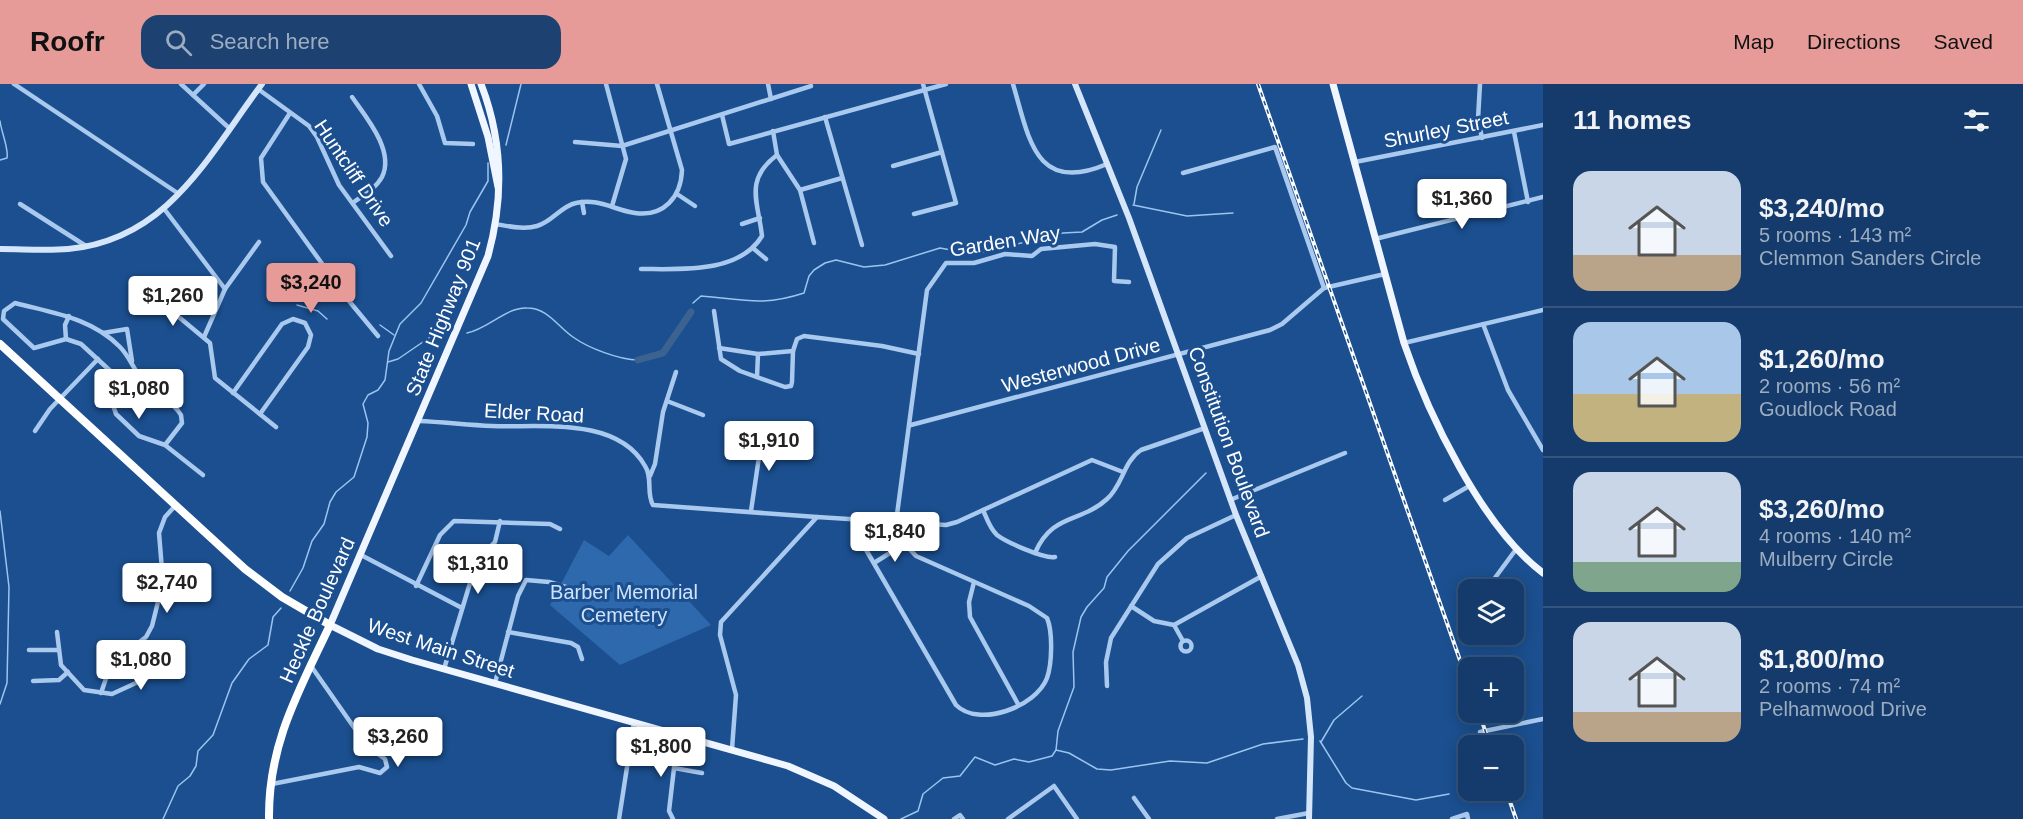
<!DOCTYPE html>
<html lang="en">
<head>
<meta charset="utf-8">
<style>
  :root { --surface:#143b6b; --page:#1d4271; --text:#f1f3f6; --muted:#9dadc1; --line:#33557e; --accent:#e69b98 }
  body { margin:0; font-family:Arial,sans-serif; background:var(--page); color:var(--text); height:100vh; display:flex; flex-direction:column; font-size:22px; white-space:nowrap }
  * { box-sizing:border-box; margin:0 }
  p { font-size:20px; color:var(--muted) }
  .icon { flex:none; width:33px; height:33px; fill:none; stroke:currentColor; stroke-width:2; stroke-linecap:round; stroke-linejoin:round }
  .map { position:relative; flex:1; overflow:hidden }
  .details { display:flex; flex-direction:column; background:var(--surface); width:480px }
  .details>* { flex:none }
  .controls { position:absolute; left:1458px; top:495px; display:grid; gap:12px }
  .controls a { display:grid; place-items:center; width:66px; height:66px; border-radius:12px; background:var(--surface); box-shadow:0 3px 15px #0003,0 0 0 2px var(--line); font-size:30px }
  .price { position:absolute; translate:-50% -51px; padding:0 14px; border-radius:6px; background:#fff; color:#222; font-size:20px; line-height:39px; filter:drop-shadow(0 2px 3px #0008) }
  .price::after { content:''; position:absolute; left:50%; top:36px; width:18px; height:14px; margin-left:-9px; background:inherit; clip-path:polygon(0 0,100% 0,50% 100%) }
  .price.on { background:var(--accent); color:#111 }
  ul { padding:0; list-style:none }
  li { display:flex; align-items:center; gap:18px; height:150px; padding:0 30px }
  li+li { border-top:2px solid var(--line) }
  li span { display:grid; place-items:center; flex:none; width:168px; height:120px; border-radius:18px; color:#555 }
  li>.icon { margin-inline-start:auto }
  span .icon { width:72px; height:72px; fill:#fffc; stroke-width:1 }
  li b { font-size:26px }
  h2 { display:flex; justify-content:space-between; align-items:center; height:72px; padding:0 30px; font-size:26px }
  header { display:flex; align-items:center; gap:36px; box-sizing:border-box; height:84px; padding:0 30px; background:var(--accent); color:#111 }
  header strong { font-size:28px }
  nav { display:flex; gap:33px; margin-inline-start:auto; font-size:21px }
  .search { width:420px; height:54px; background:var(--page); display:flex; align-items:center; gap:15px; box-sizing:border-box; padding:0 21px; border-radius:18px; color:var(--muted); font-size:22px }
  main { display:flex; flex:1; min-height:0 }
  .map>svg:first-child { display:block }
</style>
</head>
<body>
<header>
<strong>Roofr</strong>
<div class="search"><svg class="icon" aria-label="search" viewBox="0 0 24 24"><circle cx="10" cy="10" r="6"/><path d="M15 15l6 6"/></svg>Search here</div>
<nav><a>Map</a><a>Directions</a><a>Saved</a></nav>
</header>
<main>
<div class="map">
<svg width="1543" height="735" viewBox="0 0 1543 735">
  <rect width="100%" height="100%" fill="#1b4f8f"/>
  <polygon fill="#2e69ad" points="628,451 711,541 620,581 550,521 584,456 609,472"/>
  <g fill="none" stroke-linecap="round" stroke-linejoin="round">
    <g stroke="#9cc4f0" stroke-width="1.5">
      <path d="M0,37C1,47 9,65 7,74L0,76"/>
      <polyline points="506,61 521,0"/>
      <polyline points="1134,120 1137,103 1161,46"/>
      <polyline points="1133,121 1187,132 1233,129"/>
      <path d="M693,219L701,212C742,215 762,223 804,209L809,192L814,186L825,179L836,176L864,183L885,181L940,164L967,169L984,168L1063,149L1082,148L1102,136L1117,131"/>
      <polyline points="297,221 318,227 327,235"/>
      <polyline points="691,228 692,226"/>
      <polyline points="380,241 394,251"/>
      <path d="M467,249C488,245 506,223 527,224C548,224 557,242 573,253C588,264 620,276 638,276"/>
      <polyline points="388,278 398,275 439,247 446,246"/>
      <polyline points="1228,375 1239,371"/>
      <polyline points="0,427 9,503 7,599 0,620"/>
      <polyline points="290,507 303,484 312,457 324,440 330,418 336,408 354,393 367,353 368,339 363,320 368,311 378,306 385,296 389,267 400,240 421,219 466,141 470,128 488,97 488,79"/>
      <polyline points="1320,657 1346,699 1352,704 1416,716 1449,710"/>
      <polyline points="1321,658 1334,636 1362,612"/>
      <polyline points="1056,666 1069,669 1097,685 1111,686 1170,677 1207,679 1263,660 1303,655"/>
      <polyline points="163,735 178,702 190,692 196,682 198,667 213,651 232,599 249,575 268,561 273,533 281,524"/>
      <polyline points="901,735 918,727 923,710 943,694 960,692 975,673 995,681 1014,675 1029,678 1052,672 1056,666 1058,647 1074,603 1073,568 1081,533 1087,523 1104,504 1107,493 1128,467 1206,389"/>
    </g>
    <polyline stroke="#3c6290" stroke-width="7" points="638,276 663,269 691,228"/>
    <g stroke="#a9c9ee" stroke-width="4.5">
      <polyline points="14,0 179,110"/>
      <polyline points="181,0 229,44"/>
      <polyline points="419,0 437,32 445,59 473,60"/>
      <polyline points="606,0 626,75 612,122"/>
      <polyline points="768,0 771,15"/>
      <path d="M1013,0C1029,54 1035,111 1107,80"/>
      <polyline points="1480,0 1478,35 1482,54"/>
      <polyline points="258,5 309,42 317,53 339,101 391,172"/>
      <polyline points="193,11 204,0"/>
      <path d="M352,13C366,33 395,67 382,93C376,104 364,111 354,118"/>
      <polyline points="290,29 261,74 263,98 349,217 378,252"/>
      <polyline points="722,31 729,60 946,0"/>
      <polyline points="825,33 862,161"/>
      <polyline points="773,47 777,71 800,106 814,159"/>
      <polyline points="1514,48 1528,118"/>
      <polyline points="575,58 622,62 811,2"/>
      <polyline points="1355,78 1543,41"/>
      <polyline points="893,82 942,68"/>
      <polyline points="1183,89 1275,63 1324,204"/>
      <polyline points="800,106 842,94"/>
      <polyline points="677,110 695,122"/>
      <polyline points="582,118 584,129"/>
      <polyline points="20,120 86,162"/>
      <polyline points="165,126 225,205"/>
      <polyline points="914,130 956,119 923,0"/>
      <path d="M495,140C508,142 524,146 537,142C552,138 561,122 576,119C599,114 614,126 635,129C664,133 681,113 682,86L657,0"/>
      <polyline points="742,140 760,134"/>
      <polyline points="1375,155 1543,113"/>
      <polyline points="754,165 766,175"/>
      <path d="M641,185C680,185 739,190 762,152C758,117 744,96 777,71"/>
      <polyline points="156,214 210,259 215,294 276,343"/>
      <polyline points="714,227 721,275 740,287 785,303 791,302 792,298 793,267 797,255 804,252 882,262 919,270"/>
      <polyline points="1483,240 1508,306 1543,366"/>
      <polyline points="103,249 127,245 132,277"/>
      <polyline points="204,253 225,205 259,158"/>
      <polyline points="66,255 65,241 69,232"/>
      <polyline points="1404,259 1543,226"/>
      <polyline points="719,264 758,270 793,267"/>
      <polyline points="757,293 758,270"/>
      <polyline points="233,309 282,240 293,235 305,239 311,251 308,263 260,330"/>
      <polyline points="667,317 703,331"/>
      <path d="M419,337C443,338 468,341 492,342C539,344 617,332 645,382C653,394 646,409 653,421L817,433"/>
      <polyline points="911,341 1270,246 1282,240 1324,204 1385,190"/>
      <polyline points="35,347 50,325 98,275"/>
      <path d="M165,361L182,339L181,331C174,318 157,311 147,301C135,290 131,274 120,263C92,234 53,229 15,219L4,227L3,235L34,264L66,255L81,260L118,294L120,304L113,321L116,330L139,352L165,361L203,391"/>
      <polyline points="650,392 655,380 663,328 676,288"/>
      <polyline points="1230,416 1345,369"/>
      <polyline points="1445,416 1471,401"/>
      <path d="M983,426C987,435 990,445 997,451C1006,458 1044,475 1055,473"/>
      <polyline points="751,427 759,373 758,349"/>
      <path d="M860,436L865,464L956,621C979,644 1036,623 1047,594C1052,580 1053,548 1047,534L1029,522L916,472L903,458L896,438L946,441L957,438L1092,376L1123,388"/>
      <path d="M1035,469C1052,429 1081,439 1107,415C1123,401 1123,378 1141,366L1205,344"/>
      <polyline points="361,471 462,524"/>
      <polyline points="874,479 904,460"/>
      <polyline points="974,498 969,518 970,533 1018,620"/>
      <polyline points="416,502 440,451 454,437 550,440 560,445"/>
      <polyline points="1486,506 1517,464"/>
      <polyline points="1131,522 1154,537 1174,541 1262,492"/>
      <polyline points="1174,541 1183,557"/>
      <polyline points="1459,543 1468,530"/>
      <polyline points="57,548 61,581 84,606 112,610 177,580"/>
      <polyline points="508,548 571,559 578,563 582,575"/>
      <circle cx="1186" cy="562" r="5.5"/>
      <polyline points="29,566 58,566"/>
      <polyline points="444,585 477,476 495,458 500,437"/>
      <polyline points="33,597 59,596 68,588"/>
      <polyline points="495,599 518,512 526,496 549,498 586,509"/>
      <polyline points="1107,602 1106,578 1111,554 1158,480 1187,454 1236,431"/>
      <polyline points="101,609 111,580 146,553 152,542 163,498 159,449 165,433 175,422"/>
      <polyline points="1480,648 1543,635"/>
      <polyline points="732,665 736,611 720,551 721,538 817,433 896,438 927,206 946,179 974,179 1005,170 1032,172 1041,165 1095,160 1115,163 1114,197 1129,198"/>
      <polyline points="674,684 702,689"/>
      <polyline points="272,700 359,683 380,689 387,683 385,675 367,662 311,582"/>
      <polyline points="1134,714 1149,735"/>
      <polyline points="619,735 634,638"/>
      <polyline points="673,735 669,727 678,650"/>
      <polyline points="954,735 960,731 963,735"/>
      <polyline points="1008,735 1054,702 1077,735"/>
      <polyline points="1277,735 1309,729"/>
      <polyline points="1452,735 1467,730 1468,735"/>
    </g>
    <g stroke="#d6e6fa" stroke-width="6">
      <polyline points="1075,0 1129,134 1236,431 1298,581 1307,614 1311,653 1309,735"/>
      <path d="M0,165C23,165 46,167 68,165C168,156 208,72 262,0"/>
    </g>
    <g stroke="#f0f6ff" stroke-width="7">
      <polyline points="471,0 488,53 498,103"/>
      <path d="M481,0C503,57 504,114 488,172L330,541L378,565L412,576L788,682L834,702L884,735"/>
      <path d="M1333,0L1404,259C1428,330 1482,443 1543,489"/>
    </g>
    <path stroke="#fff" stroke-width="8" d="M0,260L245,485L282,513L330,541C299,607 268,660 269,735"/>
    <defs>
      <g id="rail">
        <polyline points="1258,0 1468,599"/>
        <polyline points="1479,628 1490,662"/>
        <polyline points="1506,706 1516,735"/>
      </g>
    </defs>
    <use href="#rail" stroke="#fff" stroke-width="4"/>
    <use href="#rail" stroke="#1b4f8f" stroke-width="1.5" stroke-dasharray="4.5" stroke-linecap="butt"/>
  </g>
  <g text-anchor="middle" stroke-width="6" stroke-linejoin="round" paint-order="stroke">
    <g font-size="20" fill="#fff" stroke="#1b4f8f">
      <text transform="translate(1446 45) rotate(-11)" y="7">Shurley Street</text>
      <text transform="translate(354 89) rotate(56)" y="7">Huntcliff Drive</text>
      <text transform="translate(1005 157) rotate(-9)" y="7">Garden Way</text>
      <text transform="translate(443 233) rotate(-68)" y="7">State Highway 901</text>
      <text transform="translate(1081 281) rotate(-15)" y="7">Westerwood Drive</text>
      <text transform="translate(534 329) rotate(3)" y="7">Elder Road</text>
      <text transform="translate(1229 358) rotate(70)" y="7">Constitution Boulevard</text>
      <text transform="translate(317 526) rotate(-66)" y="7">Heckle Boulevard</text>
      <text transform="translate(441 564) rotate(18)" y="7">West Main Street</text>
    </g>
    <g font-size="20" fill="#cfe3fa" stroke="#1b4f8f">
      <text x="624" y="515">Barber Memorial<tspan x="624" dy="23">Cemetery</tspan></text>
    </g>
  </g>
</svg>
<div class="controls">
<a><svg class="icon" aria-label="layers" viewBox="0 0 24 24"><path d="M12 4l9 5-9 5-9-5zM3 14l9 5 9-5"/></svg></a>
<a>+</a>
<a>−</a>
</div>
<b class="price" style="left:1462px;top:146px">$1,360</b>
<b class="price on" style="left:311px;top:230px">$3,240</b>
<b class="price" style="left:173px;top:243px">$1,260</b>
<b class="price" style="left:139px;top:336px">$1,080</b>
<b class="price" style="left:769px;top:388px">$1,910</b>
<b class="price" style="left:895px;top:479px">$1,840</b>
<b class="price" style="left:478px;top:511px">$1,310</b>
<b class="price" style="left:167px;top:530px">$2,740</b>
<b class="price" style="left:141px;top:607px">$1,080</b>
<b class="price" style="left:398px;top:684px">$3,260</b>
<b class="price" style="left:661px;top:694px">$1,800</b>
</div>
<section class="details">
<h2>11 homes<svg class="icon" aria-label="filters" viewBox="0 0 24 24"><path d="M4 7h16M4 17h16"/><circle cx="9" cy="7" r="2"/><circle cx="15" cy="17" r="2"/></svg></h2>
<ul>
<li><span style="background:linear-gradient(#c9d6e8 70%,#b9a48a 0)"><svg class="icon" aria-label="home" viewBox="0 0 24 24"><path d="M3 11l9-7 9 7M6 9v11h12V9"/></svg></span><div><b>$3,240/mo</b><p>5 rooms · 143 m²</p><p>Clemmon Sanders Circle</p></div></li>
<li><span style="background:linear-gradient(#a9c7e8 60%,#c2b280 0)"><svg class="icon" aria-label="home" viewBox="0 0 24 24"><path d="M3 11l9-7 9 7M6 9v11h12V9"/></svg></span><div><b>$1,260/mo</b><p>2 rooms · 56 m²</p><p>Goudlock Road</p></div></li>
<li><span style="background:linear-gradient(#c9d6e8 75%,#7fa58c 0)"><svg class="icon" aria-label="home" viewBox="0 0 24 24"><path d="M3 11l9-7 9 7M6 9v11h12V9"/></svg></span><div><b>$3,260/mo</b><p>4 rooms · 140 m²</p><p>Mulberry Circle</p></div></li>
<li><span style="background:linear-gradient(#c9d6e8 75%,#b9a48a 0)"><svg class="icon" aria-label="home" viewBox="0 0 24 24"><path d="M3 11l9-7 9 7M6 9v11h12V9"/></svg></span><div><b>$1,800/mo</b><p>2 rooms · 74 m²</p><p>Pelhamwood Drive</p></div></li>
</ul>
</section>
</main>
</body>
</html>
